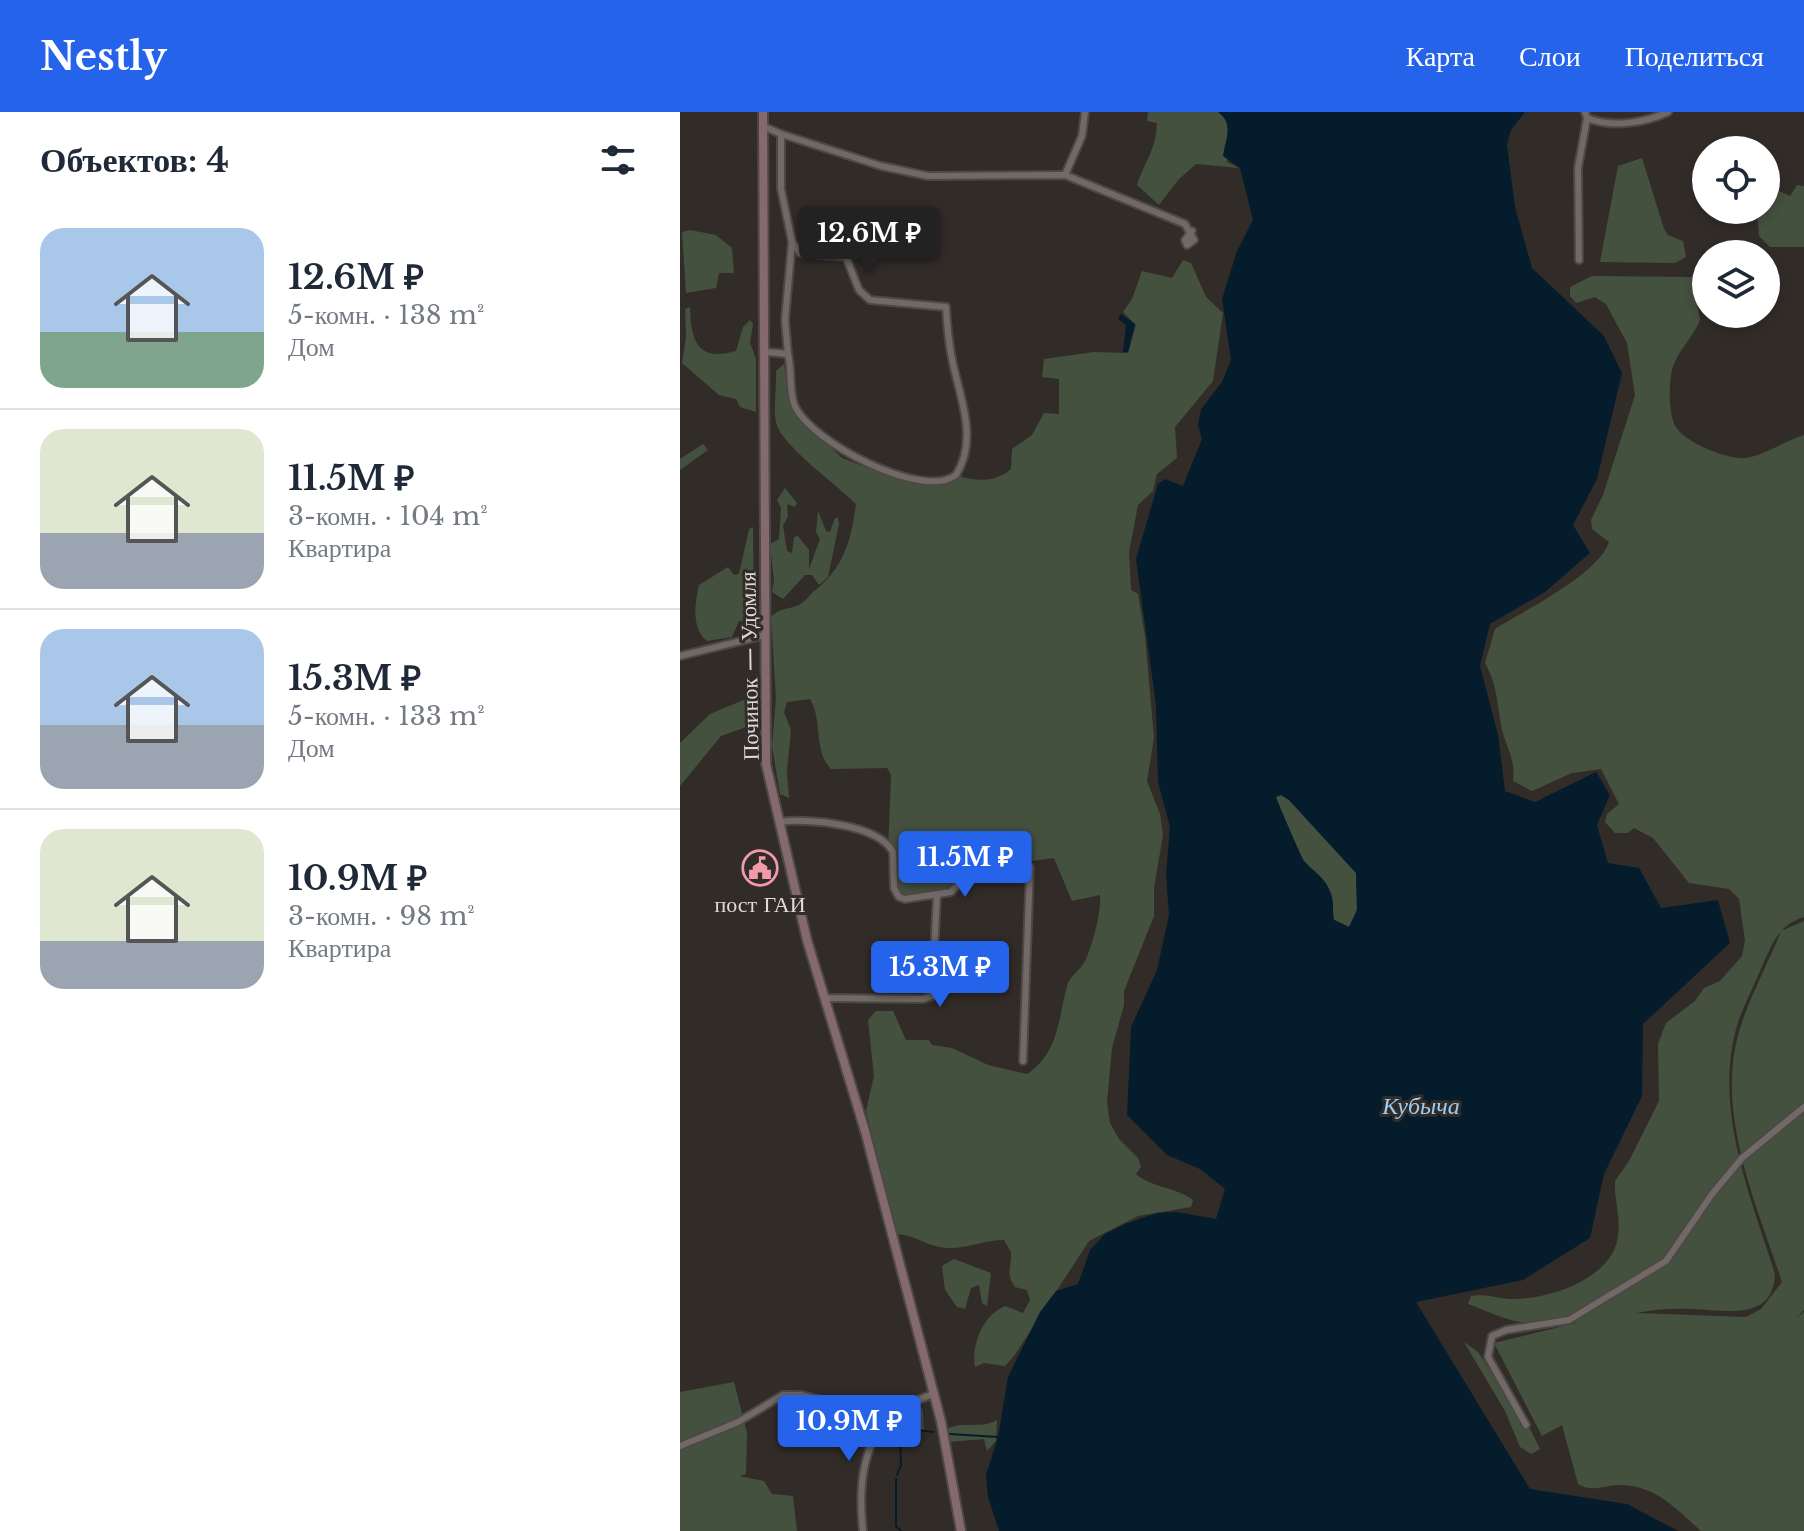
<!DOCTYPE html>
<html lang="ru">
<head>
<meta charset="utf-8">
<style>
  :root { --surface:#fff; --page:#f2f2f3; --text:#1f2937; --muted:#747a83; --line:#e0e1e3; --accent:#2563eb }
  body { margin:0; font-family:"Libre Baskerville",serif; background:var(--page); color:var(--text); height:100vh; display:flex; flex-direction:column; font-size:30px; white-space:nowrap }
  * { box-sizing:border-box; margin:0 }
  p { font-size:26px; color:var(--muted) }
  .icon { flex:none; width:44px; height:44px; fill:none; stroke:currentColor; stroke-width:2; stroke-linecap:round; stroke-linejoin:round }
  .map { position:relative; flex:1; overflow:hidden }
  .details { display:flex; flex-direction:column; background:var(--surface); width:680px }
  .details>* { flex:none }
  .controls { position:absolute; left:1012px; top:24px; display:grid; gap:16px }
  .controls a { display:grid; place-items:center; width:88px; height:88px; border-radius:50%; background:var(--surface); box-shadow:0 4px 12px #0003; font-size:40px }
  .price { position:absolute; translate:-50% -68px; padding:0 18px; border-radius:8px; background:var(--accent); color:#fff; font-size:26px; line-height:52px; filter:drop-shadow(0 2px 4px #0008) }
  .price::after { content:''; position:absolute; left:50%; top:48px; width:24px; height:18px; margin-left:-12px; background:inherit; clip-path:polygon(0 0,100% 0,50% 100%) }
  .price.on { background:#222; color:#fff }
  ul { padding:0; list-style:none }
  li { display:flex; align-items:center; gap:24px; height:200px; padding:0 40px }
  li+li { border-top:2px solid var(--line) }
  li span { display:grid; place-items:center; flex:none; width:224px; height:160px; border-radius:24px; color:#555 }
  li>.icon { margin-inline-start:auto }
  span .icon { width:96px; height:96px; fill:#fffc; stroke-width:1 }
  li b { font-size:34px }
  h2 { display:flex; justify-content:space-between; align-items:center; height:96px; padding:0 40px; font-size:34px }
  header { display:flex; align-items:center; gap:48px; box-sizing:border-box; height:112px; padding:0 40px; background:var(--accent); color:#fff }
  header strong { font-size:38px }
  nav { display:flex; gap:44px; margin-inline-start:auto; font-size:28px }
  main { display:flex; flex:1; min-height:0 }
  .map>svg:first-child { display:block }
</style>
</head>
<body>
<header>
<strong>Nestly</strong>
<nav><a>Карта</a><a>Слои</a><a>Поделиться</a></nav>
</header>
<main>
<section class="details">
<h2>Объектов: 4<svg class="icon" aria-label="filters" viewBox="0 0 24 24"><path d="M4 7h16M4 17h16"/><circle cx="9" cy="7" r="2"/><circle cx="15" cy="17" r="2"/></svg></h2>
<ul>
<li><span style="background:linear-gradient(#a9c7e8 65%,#7fa58c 0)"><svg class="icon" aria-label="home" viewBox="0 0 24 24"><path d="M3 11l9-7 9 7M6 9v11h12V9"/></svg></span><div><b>12.6M ₽</b><p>5-комн. · 138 m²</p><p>Дом</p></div></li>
<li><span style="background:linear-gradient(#dfe7d0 65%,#9aa5b1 0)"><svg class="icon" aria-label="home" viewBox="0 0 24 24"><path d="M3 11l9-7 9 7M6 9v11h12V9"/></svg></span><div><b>11.5M ₽</b><p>3-комн. · 104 m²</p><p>Квартира</p></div></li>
<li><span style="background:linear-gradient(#a9c7e8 60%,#9aa5b1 0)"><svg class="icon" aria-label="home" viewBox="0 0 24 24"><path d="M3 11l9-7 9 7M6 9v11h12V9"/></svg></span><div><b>15.3M ₽</b><p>5-комн. · 133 m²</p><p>Дом</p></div></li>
<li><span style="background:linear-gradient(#dfe7d0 70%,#9aa5b1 0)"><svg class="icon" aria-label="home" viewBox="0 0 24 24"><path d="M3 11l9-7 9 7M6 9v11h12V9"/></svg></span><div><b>10.9M ₽</b><p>3-комн. · 98 m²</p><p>Квартира</p></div></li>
</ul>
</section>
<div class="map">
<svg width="1124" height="1419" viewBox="0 0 1124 1419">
  <rect width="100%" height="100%" fill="#322c29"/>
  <g fill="#45513f">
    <path d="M468,0H538L548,9L547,50L559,56L516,52L499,67L479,93L457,73C465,48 476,39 477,11L467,9Z"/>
    <polygon points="962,46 984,117 988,123 1003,129 1006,145 995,151 920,150 938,54"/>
    <polygon points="1086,73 1110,84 1117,73 1124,74 1124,135 1090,135 1079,124 1077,98 1086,98 1086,85 1090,81"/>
    <polygon points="10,118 36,123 52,136 54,161 39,161 36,176 6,181 2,120"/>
    <path d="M503,148L511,151L526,185L543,201L533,269L495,315L497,346L477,362L473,379L458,393L449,440L451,478L458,482L465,524L474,626L467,669L480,702L483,723L474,776V804L444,879V893L432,936L427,990L430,1011L439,1027L458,1046L461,1055L456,1062C472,1076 496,1075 513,1088L511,1095L458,1104L409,1129L334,1244L325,1254L304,1251L295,1255C291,1233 303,1203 325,1194L343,1201L350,1188L347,1178L335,1175C325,1161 332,1155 331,1140L324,1128C304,1128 287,1137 267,1136C248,1135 235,1123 217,1122L186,999L194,964L188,908L196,899H213L226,928H249L252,933L272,936L308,953L347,962C379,941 378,907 387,874C389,864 401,858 405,849C412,835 422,798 420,783L392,789L374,746L297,756L282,762L267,781L225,785L218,782L208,741L211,663L207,656L151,657C133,639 143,608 130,587L107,590L104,600L111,618L107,659L109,686L100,682L92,634L96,586L91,505C101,495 108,498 119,493C125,490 129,484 133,480C164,456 171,429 176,392C158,373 101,334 96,310C93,295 97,275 96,259L104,252L111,298L162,346L205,363L246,372H266L279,364C297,370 317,370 331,357L332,337L352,323L364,301L379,302V267L362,265L364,247L414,240L448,241L456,213L443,200L452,187L462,159L492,166Z"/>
    <path d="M912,164L1012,165L1020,208C1012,228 995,240 991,263C989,277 988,306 998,318C1010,332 1048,348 1066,346C1085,343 1105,329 1124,323V805C1097,813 1091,835 1080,859C1073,876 1064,893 1058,910C1032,996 1070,1082 1095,1162C1093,1210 1045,1198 1014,1197C994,1196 974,1197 956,1201L1066,1205L1081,1197L1102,1170C1077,1093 1035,1002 1059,920C1068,889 1084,859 1097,829L1101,819L1124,809V1198L1116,1206L1124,1200V1419H1021C997,1398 976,1373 940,1373C924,1373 912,1381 898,1372L882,1313L862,1324L814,1231L896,1211C873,1207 870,1211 851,1211C829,1211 808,1199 788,1192L791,1184C806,1181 819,1187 834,1187C869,1187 927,1168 937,1130C942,1108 934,1089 935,1069L949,1049L979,989L978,932L986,911L1015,889L1024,876L1040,869L1062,844L1065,828L1059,787L1049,777L1009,771L973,726L954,716L948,721H935L925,710L927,702L939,692L921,657L892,661L852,679L833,669C836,646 825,634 821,613C817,589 817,573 805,551L815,517C843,499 918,463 929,430L912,417L911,408L923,383L955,283L947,231L926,192L915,185L896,191L890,184V175Z"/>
    <path d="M10,195C11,229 17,250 56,239L63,215L70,208L73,212L70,231L76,247V300L60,295L56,287L39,283L2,251L6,225L5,197Z"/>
    <polygon points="23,332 28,338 0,358 0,347"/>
    <polygon points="105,376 117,391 115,395 107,392 108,404 103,414 107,439 112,441 114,425 118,424 129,438 129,457 140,427 136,420 138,399 146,419 150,420 155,406 158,406 159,412 148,465 139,473 132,463 125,463 103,487 92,480 94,469 90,432 99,427 101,396 97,388"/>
    <path d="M73,415L74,508L59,509L52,525L27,529C11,516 15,490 19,473L48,455L54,463L59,462L69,417Z"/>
    <polygon points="66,587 74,596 69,614 41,624 0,674 0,631 30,602"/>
    <path d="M601,683L609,688L676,761L677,798L669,815L653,807C653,777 641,769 623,748C621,745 597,689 596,685Z"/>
    <polygon points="274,1147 311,1161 307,1194 302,1191 299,1173 291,1176 285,1197 277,1195 265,1178 262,1154"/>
    <polygon points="784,1230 798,1240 821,1275 833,1282 860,1337 851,1342 840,1335 825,1299"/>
    <polygon points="54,1270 67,1321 66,1362 59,1364 84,1369 92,1382 113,1384 117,1419 0,1419 0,1280"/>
    <polygon points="238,1292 243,1298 244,1319 218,1325 210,1323 206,1314 216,1301"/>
    <path d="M317,1308L316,1329L307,1339L304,1327L267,1330V1317C284,1308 300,1318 317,1308Z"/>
  </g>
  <g fill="#051c2c" fill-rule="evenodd">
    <path d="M538,0H845L831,18L827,33L835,95L852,156L924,224L942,261L917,367L893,413L910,441L865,480L810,512L800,554L818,623L825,679L855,690L916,660L930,683L917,713L928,751L959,756L981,796L1038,788L1050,831L963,912L962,984L924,1062L910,1126L843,1168L736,1190L850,1377L947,1392L998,1419H319L308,1385L306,1363L318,1325L328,1265L360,1200L376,1179L398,1172L410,1138L425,1122L445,1112L477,1101L497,1100L536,1107L545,1077L520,1057L487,1043L447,1003L451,915L477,858L489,803L486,763L490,715L478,670L476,593L456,447L478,372L485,367L503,374L522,327L518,313L521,297L542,270L551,248L542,187L557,139L573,108L560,56L543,44C546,25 554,12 538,0ZM601,683L609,688L676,761L677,798L669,815L654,808C652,797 655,788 649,777C644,765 633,759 624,749C622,746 597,689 596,685Z"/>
    <polygon points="441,202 455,212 448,240 443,240 446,213 438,207"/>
  </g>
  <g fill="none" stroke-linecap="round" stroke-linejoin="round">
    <g stroke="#051c2c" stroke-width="2">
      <polyline points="269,1322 318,1325"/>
      <polyline points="217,1363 221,1353 220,1321 229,1317 253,1320"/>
      <polyline points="216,1367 216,1414 221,1419"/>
    </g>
    <defs>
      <g id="street">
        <path d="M905,0L907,6C932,16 965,11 988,0"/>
        <polyline points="85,15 101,22"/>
        <polyline points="385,63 402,24 405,0"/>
        <polyline points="899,148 898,56 907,6"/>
        <polyline points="87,240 108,242 105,208 112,130 101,77 101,22 201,54 248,64 385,63 505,112 514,128 507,133 505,128 512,119"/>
        <path d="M108,242C112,258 109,277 114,292C128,329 243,389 276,363C298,328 281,288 273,252C269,233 267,214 266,195L190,188L179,178L166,145L120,141L112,130"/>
        <polyline points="0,544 85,523"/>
        <path d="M99,710C128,706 198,712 213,740L214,776L219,785L225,787L271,780C285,761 327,742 350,755L343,949"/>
        <polyline points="145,886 243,887 252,884 257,782"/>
        <polyline points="846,1313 808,1245 812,1224 826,1218 889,1208 986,1149 1032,1082 1062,1046 1124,995"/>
        <polyline points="0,1334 58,1310 103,1283 121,1283 195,1301 212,1298 253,1282"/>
        <path d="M183,1419C178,1375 182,1334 212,1298"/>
      </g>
      <polyline id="secondary" points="83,0 86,652 127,828 185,1019 261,1309 281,1419"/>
    </defs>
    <use href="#street" stroke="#4d4846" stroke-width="10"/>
    <use href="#secondary" stroke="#4d4846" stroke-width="12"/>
    <use href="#street" stroke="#706966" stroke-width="6"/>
    <use href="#secondary" stroke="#84696e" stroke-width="8"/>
  </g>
  <defs>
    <symbol id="civic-ring" viewBox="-11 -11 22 22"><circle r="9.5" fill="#322c29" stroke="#f39aa9" stroke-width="1.5"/><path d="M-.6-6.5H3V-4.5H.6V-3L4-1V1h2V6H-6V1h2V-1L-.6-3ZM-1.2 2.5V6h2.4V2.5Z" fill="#f39aa9"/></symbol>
  </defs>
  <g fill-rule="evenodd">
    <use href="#civic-ring" x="60" y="736" width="40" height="40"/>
  </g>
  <g text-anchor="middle" stroke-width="6" stroke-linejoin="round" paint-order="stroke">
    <g font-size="22" fill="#dfdbd9" stroke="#322c29">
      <text transform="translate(69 554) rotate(-91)" y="8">Починок — Удомля</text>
    </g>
    <g font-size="22" fill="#dfdbd9" stroke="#322c29">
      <text x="80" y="800">пост ГАИ</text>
    </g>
    <g font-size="24" font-style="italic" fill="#9ccdf2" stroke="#322c29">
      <text x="741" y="1002">Кубыча</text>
    </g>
  </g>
</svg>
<div class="controls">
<a><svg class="icon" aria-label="locate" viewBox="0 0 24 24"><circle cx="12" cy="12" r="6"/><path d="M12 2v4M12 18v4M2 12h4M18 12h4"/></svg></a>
<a><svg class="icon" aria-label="layers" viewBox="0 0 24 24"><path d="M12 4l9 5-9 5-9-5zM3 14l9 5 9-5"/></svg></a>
</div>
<b class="price on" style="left:189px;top:163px">12.6M ₽</b>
<b class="price" style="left:285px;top:787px">11.5M ₽</b>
<b class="price" style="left:260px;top:897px">15.3M ₽</b>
<b class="price" style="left:169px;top:1351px">10.9M ₽</b>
</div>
</main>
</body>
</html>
